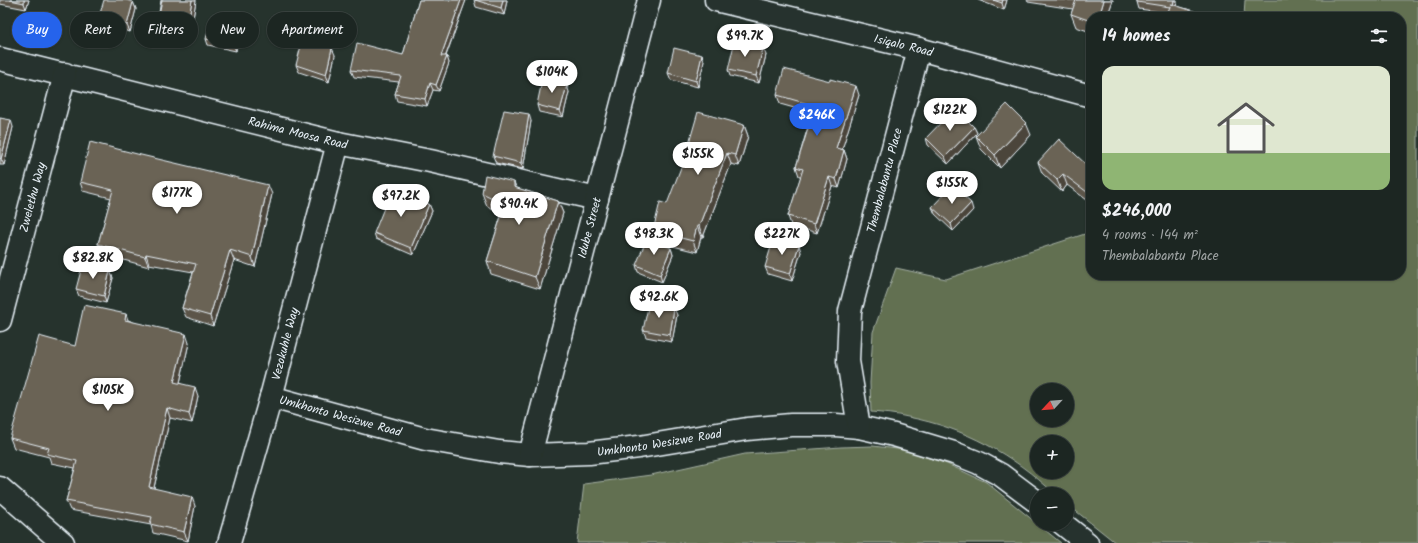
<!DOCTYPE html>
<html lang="en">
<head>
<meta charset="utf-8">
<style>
  :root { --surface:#1c2622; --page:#252e2a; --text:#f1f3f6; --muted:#a0a5a5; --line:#3a4340; --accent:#2563eb }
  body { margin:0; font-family:Kalam,sans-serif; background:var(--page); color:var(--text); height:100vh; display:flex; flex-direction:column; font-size:15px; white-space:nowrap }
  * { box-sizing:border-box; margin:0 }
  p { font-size:13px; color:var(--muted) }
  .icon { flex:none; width:22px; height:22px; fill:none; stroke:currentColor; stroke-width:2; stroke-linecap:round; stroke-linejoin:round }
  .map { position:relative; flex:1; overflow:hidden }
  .panel { position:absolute; left:1086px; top:12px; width:320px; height:268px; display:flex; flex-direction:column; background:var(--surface); border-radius:16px; box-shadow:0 1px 3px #0004,0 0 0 1px var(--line) }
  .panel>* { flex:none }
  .guide { position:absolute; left:12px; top:12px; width:380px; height:36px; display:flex; gap:8px }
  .needle { width:26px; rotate:244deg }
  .buttons { position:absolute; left:1030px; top:383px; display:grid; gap:8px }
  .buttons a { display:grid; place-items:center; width:44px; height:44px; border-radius:50%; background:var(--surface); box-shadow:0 1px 3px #0004,0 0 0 1px var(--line); font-size:20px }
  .price { position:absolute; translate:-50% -34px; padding:0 9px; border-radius:14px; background:#fff; color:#222; font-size:13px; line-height:26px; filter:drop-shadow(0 1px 2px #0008) }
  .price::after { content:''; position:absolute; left:50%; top:24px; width:12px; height:9px; margin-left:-6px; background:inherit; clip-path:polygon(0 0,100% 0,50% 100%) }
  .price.current { background:var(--accent); color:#fff }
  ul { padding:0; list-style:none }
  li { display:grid; align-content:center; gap:8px; height:212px; padding:0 16px }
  li span { display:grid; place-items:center; height:124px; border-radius:12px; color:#555 }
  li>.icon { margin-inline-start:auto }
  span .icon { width:72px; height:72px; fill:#fffc; stroke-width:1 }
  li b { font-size:17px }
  h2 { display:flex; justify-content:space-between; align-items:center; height:48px; padding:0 16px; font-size:17px }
  .tag { padding:0 14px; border-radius:18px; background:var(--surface); box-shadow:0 1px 3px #0004,0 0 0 1px var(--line); font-size:14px; line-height:36px }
  .tag.current { background:var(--accent); color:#fff }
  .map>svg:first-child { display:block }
</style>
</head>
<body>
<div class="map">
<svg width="1418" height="543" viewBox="0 0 1418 543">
  <rect width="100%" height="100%" fill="#26332d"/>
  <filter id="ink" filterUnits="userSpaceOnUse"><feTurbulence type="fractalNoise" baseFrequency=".025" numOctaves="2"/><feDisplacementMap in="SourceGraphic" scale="8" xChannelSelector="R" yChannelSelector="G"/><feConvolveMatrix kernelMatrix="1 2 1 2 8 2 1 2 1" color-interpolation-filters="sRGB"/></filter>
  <g filter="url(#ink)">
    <g fill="#627051" stroke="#a5b0a4" fill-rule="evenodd">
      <path d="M1245,0H1418V543H1116L1067,504V494H1055C1012,454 965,428 908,417C896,414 883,413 871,412L870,383L873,332L896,268L946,279L1091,232V275H1401V17H1244ZM1037,390H1067V420H1037ZM1037,442H1067V472H1037Z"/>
      <polygon points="873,446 905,450 947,464 986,482 1061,543 577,543 584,484 651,475 745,454 841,447"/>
    </g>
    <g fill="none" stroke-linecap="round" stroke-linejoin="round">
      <defs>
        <g id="minor">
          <path id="s1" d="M716,0L919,49L1091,96"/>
          <path id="s2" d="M0,59L338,143L430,161L597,199"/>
          <path id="s3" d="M0,320L65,74"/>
          <path id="s4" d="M271,397L425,439L499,452L530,455L589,453L639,447L747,429L791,425H836L859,427L894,435L954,453L979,463L1001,475L1037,502"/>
          <path id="s5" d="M859,427L848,361L850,311L919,49"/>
          <path id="s6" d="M530,455L649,0"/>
          <polyline points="0,488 63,543"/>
          <polyline points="1063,524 1087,543"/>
          <path id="s7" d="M229,543L271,397L338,143"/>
        </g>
      </defs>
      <use href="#minor" stroke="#e8f1f8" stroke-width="25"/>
      <use href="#minor" stroke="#26332d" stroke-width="22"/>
    </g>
    <g fill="#5c5548" stroke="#e8f1f8">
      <polygon points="0,0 29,0 26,9 0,4"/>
      <polygon points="161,0 196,0 191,31 161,26 158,19"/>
      <polygon points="419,0 466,0 446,56 447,56 449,63 439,91 433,90 427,106 397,101 395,94 399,82 354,77 351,70 403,55"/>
      <polygon points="474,0 507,0 504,15 476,7"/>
      <polygon points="978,0 1007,0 1004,10"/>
      <polygon points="1027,0 1113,0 1107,17 1091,17 1091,32 1076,27 1071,14 1073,9 1028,2"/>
      <polygon points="1137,0 1177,0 1177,6 1206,15 1207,17 1166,17 1168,13 1139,9 1137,2"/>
      <polygon points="133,2 136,9 130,32 101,24 99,17"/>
      <polygon points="237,27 236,51 208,45 206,39"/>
      <polygon points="335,55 329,82 299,72 296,65"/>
      <polygon points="702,55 704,61 698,87 671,80 668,73"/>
      <polygon points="766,55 759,83 730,76 728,70"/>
      <polygon points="569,92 563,117 539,112 537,105"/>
      <polygon points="777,95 859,95 842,149 844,150 847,159 839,188 832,186 817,233 791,225 788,216 801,176 799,176 796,167 812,113 780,104"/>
      <polygon points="0,118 13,127 4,165 0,165"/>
      <polygon points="531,121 523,169 496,163 493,156"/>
      <polygon points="744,125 748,136 739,166 731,164 703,237 701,237 697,252 657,242 653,231"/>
      <polygon points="974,127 977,133 948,164 928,145 926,138"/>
      <polygon points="1031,135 1000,168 981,149 976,136"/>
      <polygon points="1038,162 1091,169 1091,203 1067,185 1062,192 1042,173"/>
      <polygon points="80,182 272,194 255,267 234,260 213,326 186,317 182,308 193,272 149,264 149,267 102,254 98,244 111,198 83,191"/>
      <polygon points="517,188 558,201 563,213 540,289 491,274 487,261 502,213 487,206 482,193"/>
      <polygon points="429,204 432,211 413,255 376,239 374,233"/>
      <polygon points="932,207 973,210 953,231 935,214"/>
      <polygon points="671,248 673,255 662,282 638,272 636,265"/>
      <polygon points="801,252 792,281 768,274 765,267"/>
      <polygon points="110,271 113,278 106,303 79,296 76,289"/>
      <polygon points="677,315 672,342 646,337 643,330"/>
      <polygon points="128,320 189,343 180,383 198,396 192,423 170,418 154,488 195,506 188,541 153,533 151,525 70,510 66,501 75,468 51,463 49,457 14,448 10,438 75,346"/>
    </g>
    <g fill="#4b453b" stroke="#e8f1f8">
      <polygon points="24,0 29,0 26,9 24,3"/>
      <polygon points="192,0 196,0 191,31 188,24"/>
      <polygon points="461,0 466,0 443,63 441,56"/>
      <polygon points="503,0 507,0 504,15 501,8"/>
      <polygon points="1003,0 1007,0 1004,10 1002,3"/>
      <polygon points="1104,0 1113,0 1107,17 1099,17"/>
      <polygon points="1174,0 1177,0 1175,15 1173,8"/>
      <polygon points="133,2 136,9 130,32 127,25"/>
      <polygon points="234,20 237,27 236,51 233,44"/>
      <polygon points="332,48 335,55 329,82 326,75"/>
      <polygon points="763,48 766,55 759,83 756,76"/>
      <polygon points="702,55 704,61 698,87 696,81"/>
      <polygon points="447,56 449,63 439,91 436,85"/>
      <polygon points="430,83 433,90 427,106 425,99"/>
      <polygon points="567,85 569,92 563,117 560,111"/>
      <polygon points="856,86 859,95 840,156 836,148"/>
      <polygon points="529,114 531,121 523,169 521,163"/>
      <polygon points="11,120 13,127 4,165 1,159"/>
      <polygon points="1026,123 1031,135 1000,168 995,155"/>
      <polygon points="744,125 748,136 739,166 735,155"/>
      <polygon points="974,127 977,133 948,164 945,157"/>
      <polygon points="844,150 847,159 839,188 836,179"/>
      <polygon points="727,153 731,164 703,237 699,226"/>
      <polygon points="1063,174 1067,185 1062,192 1057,180"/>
      <polygon points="829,177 832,186 817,233 814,224"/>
      <polygon points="514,182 519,194 514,187"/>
      <polygon points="268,185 272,194 255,267 252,257"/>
      <polygon points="558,201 563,213 540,289 535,277"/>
      <polygon points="971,203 973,210 953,231 951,224"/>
      <polygon points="429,204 432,211 413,255 411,248"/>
      <polygon points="697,226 701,237 697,252 693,241"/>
      <polygon points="799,245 801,252 792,281 790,274"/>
      <polygon points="671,248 673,255 662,282 660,275"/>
      <polygon points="230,250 234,260 213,326 210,316"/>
      <polygon points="146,254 149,264 149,267 145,257"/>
      <polygon points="110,271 113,278 106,303 104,296"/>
      <polygon points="674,308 677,315 672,342 670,335"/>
      <polygon points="126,314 129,323 125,320"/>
      <polygon points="186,334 189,343 178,391 174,382"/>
      <polygon points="195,387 198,396 192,423 189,414"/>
      <polygon points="167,408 170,418 152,496 149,487"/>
      <polygon points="192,497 195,506 188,541 184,532"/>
    </g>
    <g fill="#6b6354" stroke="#e8f1f8">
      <polygon points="10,0 24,0 24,3"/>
      <polygon points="104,0 126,0 133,2 127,25 99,17"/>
      <polygon points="162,0 192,0 188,24 158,19"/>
      <polygon points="419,0 461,0 441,56 447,56 436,85 430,83 425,99 395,94 401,76 351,70 357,43 403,55"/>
      <polygon points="475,0 503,0 501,8"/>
      <polygon points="993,0 1003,0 1002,3"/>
      <polygon points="1076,0 1104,0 1099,17 1091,17 1091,21 1071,14"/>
      <polygon points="1137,0 1174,0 1173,5 1171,4 1170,7 1137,2"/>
      <polygon points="1171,4 1206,15 1206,17 1166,17"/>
      <polygon points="212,15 234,20 233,44 206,39"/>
      <polygon points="303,38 332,48 326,75 296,65"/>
      <polygon points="735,40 763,48 756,76 728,70"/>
      <polygon points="674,48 702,55 696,81 668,73"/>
      <polygon points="784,69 830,81 830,79 856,86 836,148 844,150 836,179 829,177 814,224 788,216 803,169 796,167 815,106 777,95"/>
      <polygon points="543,76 567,85 560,111 537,105"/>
      <polygon points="1007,104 1026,123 995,155 976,136"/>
      <polygon points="955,108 974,127 945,157 926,138"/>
      <polygon points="504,110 529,114 521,163 493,156"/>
      <polygon points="698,112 744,125 735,155 727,153 699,226 697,226 693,241 653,231 660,202 667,204 685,157"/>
      <polygon points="0,118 11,120 1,159 0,158"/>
      <polygon points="1059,139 1091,169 1091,195 1063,174 1057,180 1038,162"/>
      <polygon points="90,142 141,155 268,185 252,257 230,250 210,316 182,308 196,264 146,254 145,257 98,244 113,190 80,182"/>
      <polygon points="485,175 514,182 514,187 558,201 535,277 487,261 505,204 482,193"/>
      <polygon points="952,186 971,203 951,224 932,207"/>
      <polygon points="392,188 429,204 411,248 374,233"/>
      <polygon points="774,237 799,245 790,274 765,267"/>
      <polygon points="647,238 671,248 660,275 636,265"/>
      <polygon points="83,263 110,271 104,296 76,289"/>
      <polygon points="649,303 674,308 670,335 643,330"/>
      <polygon points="84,305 126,314 125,320 186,334 174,382 195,387 189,414 167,408 149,487 192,497 184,532 150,524 152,517 66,501 77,461 47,454 49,448 10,438 39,336 75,346"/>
    </g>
  </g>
  <g text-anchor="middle" stroke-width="3" stroke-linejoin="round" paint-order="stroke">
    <g font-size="12" fill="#e8f1f8" stroke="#26332d">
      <text dy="4" stroke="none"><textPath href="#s1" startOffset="193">Isiqalo Road</textPath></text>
      <text dy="4" stroke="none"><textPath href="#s2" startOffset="307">Rahima Moosa Road</textPath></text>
      <text dy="4" stroke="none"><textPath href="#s5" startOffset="252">Thembalabantu Place</textPath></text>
      <text dy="4" stroke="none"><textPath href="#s3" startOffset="127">Zwelethu Way</textPath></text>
      <text dy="4" stroke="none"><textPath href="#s6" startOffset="235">Idube Street</textPath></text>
      <text dy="4" stroke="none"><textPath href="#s7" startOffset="207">Vezokuhle Way</textPath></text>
      <text dy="4" stroke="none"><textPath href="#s4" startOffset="72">Umkhonto Wesizwe Road</textPath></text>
      <text dy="4" stroke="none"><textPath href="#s4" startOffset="396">Umkhonto Wesizwe Road</textPath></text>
    </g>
  </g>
</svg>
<div class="buttons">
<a><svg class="needle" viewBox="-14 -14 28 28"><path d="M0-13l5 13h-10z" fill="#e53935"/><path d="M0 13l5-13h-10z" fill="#a0a5a5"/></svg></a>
<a>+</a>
<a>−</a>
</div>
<b class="price" style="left:745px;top:58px">$99.7K</b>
<b class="price" style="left:552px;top:94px">$104K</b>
<b class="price" style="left:950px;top:132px">$122K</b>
<b class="price current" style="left:817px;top:137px">$246K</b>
<b class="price" style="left:698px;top:176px">$155K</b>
<b class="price" style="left:952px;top:205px">$155K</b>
<b class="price" style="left:177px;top:215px">$177K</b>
<b class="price" style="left:401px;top:218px">$97.2K</b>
<b class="price" style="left:519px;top:226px">$90.4K</b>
<b class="price" style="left:654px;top:256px">$98.3K</b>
<b class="price" style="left:782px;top:256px">$227K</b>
<b class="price" style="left:93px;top:280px">$82.8K</b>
<b class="price" style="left:659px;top:319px">$92.6K</b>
<b class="price" style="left:108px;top:412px">$105K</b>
<div class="guide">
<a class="tag current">Buy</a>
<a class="tag">Rent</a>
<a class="tag">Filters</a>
<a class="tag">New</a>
<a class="tag">Apartment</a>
</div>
<section class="panel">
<h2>14 homes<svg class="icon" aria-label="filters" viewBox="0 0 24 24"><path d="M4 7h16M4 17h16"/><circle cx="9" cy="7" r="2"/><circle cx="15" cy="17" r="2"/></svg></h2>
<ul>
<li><span style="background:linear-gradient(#dfe7d0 70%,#8fb573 0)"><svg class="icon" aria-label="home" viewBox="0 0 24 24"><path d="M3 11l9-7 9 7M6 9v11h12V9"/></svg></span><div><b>$246,000</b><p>4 rooms · 144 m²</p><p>Thembalabantu Place</p></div></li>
</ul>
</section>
</div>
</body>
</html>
